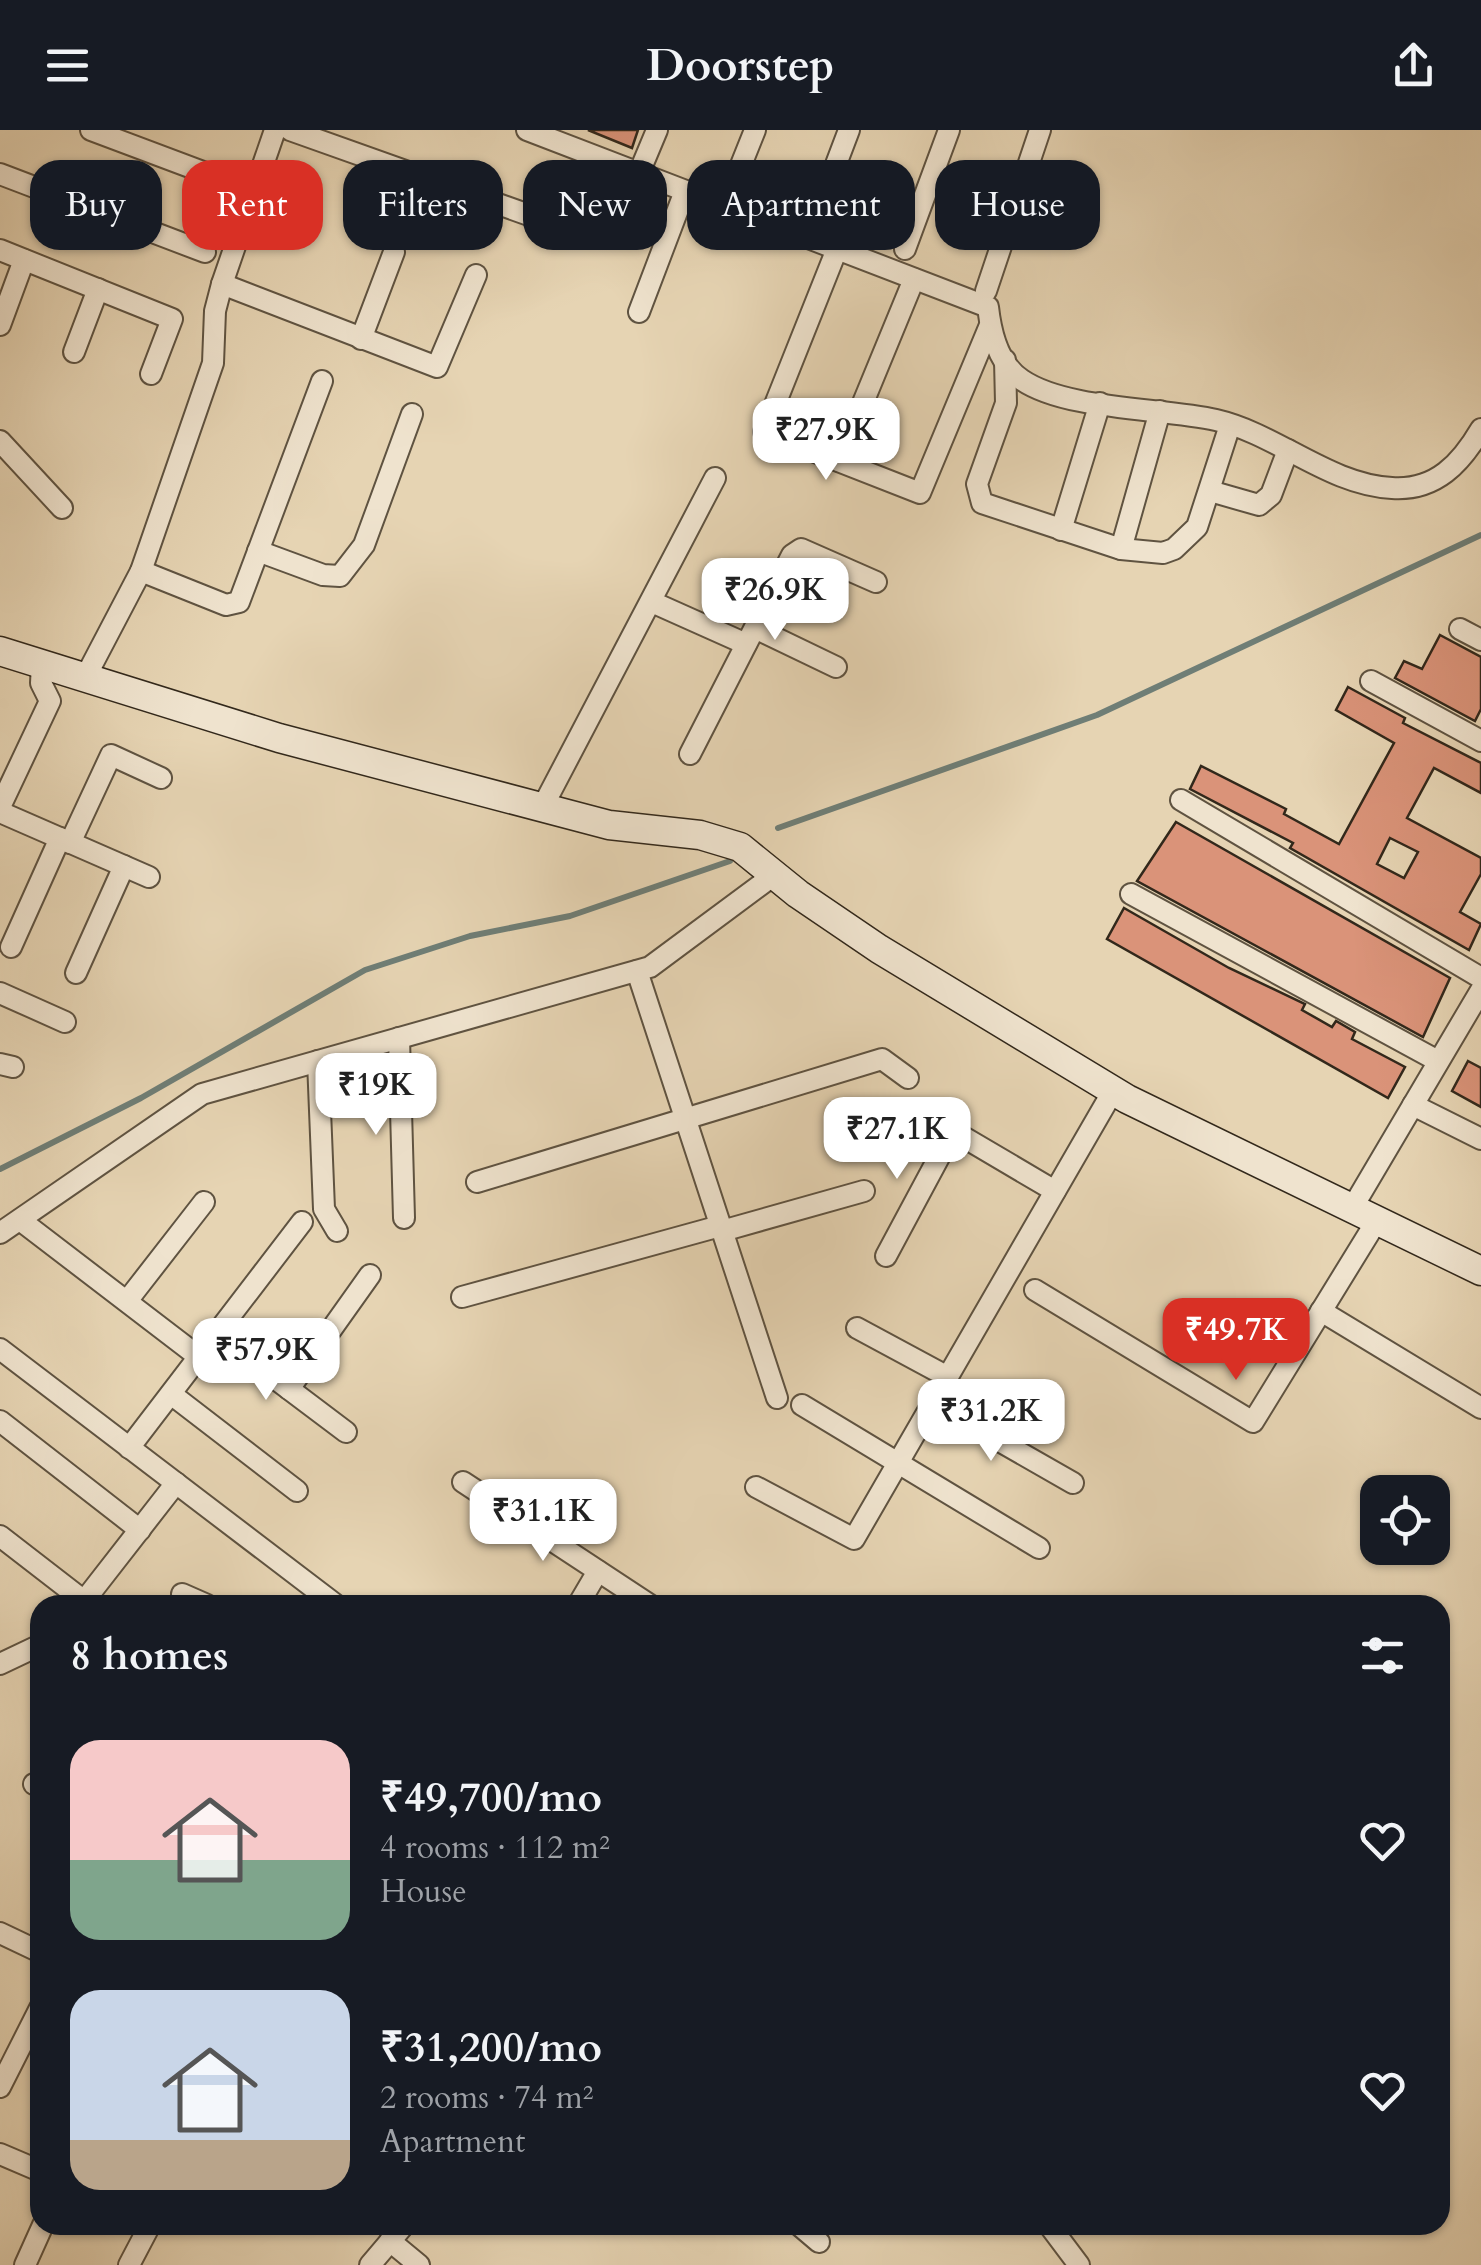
<!DOCTYPE html>
<html lang="en">
<head>
<meta charset="utf-8">
<style>
  :root { --surface:#171b24; --page:#242831; --text:#f1f3f6; --muted:#9ea1a6; --accent:#d93025 }
  body { margin:0; font-family:Cardo,serif; background:var(--page); color:var(--text); height:100vh; display:flex; flex-direction:column; font-size:38px; white-space:nowrap }
  * { box-sizing:border-box; margin:0 }
  p { font-size:32px; color:var(--muted) }
  .icon { flex:none; width:55px; height:55px; fill:none; stroke:currentColor; stroke-width:2; stroke-linecap:round; stroke-linejoin:round }
  .map { position:relative; flex:1; overflow:hidden }
  .side { position:absolute; left:30px; top:1465px; width:1420px; height:640px; display:flex; flex-direction:column; background:var(--surface); border-radius:30px; box-shadow:0 2px 8px #0004 }
  .side>* { flex:none }
  .guide { position:absolute; left:30px; top:30px; width:1422px; height:90px; display:flex; gap:20px }
  .controls { position:absolute; left:1360px; top:1345px; display:grid; gap:20px }
  .controls a { display:grid; place-items:center; width:90px; height:90px; border-radius:20px; background:var(--surface); box-shadow:0 2px 8px #0004; font-size:50px }
  .price { position:absolute; translate:-50% -85px; padding:0 22px; border-radius:20px; background:#fff; color:#222; font-size:32px; line-height:65px; filter:drop-shadow(0 2px 5px #0008) }
  .price::after { content:''; position:absolute; left:50%; top:60px; width:30px; height:22px; margin-left:-15px; background:inherit; clip-path:polygon(0 0,100% 0,50% 100%) }
  .price.on { background:var(--accent); color:#fff }
  ul { padding:0; list-style:none }
  li { display:flex; align-items:center; gap:30px; height:250px; padding:0 40px }
  li span { display:grid; place-items:center; flex:none; width:280px; height:200px; border-radius:30px; color:#555 }
  li>.icon { margin-inline-start:auto }
  span .icon { width:120px; height:120px; fill:#fffc; stroke-width:1 }
  li b { font-size:42px }
  h2 { display:flex; justify-content:space-between; align-items:center; height:120px; padding:0 40px; font-size:42px }
  .chip { padding:0 35px; border-radius:30px; background:var(--surface); box-shadow:0 2px 8px #0004; font-size:35px; line-height:90px }
  .chip.on { background:var(--accent); color:#fff }
  header { display:flex; justify-content:space-between; align-items:center; height:130px; padding:0 40px; background:var(--surface); font-size:45px; font-weight:700 }
  .map>svg:first-child { display:block }
</style>
</head>
<body>
<header><svg class="icon" aria-label="menu" viewBox="0 0 24 24"><path d="M4 6h16M4 12h16M4 18h16"/></svg>Doorstep<svg class="icon" aria-label="share" viewBox="0 0 24 24"><path d="M12 15V3M7 8l5-5 5 5M5 13v7h14v-7"/></svg></header>
<div class="map">
<svg width="1481" height="2135" viewBox="0 0 1481 2135">
  <rect width="100%" height="100%" fill="#e6d4b3"/>
  <filter id="stains"><feTurbulence type="fractalNoise" baseFrequency=".002" numOctaves="4"/><feColorMatrix values="0 0 0 0 .2 0 0 0 0 .09 0 0 0 0 .02 0 0 0 .5 -.17"/></filter>
  <radialGradient id="worn" r=".72"><stop offset=".6" stop-color="#630" stop-opacity="0"/><stop offset="1" stop-color="#630" stop-opacity=".3"/></radialGradient>
  <g fill="none" stroke-linecap="round" stroke-linejoin="round">
    <g stroke="#6f7e76" stroke-width="6">
      <polyline points="778,698 1097,585 1481,405"/>
      <polyline points="0,1039 141,968 365,840 470,806 570,786 730,731"/>
    </g>
  </g>
  <g fill="#da9379" stroke="#32281b" stroke-width="2.5" fill-rule="evenodd">
    <polygon points="588,0 638,0 632,18"/>
    <polygon points="1440,505 1481,527 1481,579 1475,591 1395,548 1404,531 1422,539"/>
    <path d="M1348,557L1405,588L1403,593L1481,633V663L1434,638L1407,688L1481,728V744L1460,782L1481,794L1469,820L1290,718L1293,713L1190,659L1201,636L1286,679L1284,684L1339,714L1394,613L1336,580ZM1390,708L1418,722L1404,748L1377,734Z"/>
    <polygon points="1176,692 1450,848 1423,907 1137,751"/>
    <polygon points="1124,778 1229,838 1305,874 1302,880 1332,897 1336,891 1355,902 1352,909 1405,937 1388,968 1107,809"/>
    <polygon points="1468,931 1481,938 1481,977 1452,961"/>
  </g>
  <g fill="none" stroke-linecap="round" stroke-linejoin="round">
    <defs>
      <g id="street">
        <polyline points="91,0 235,54"/>
        <polyline points="290,0 574,101"/>
        <path d="M527,0L988,177C991,204 999,235 1022,250C1066,280 1163,278 1216,290C1277,304 1329,355 1392,358C1436,361 1461,333 1481,299"/>
        <polyline points="639,43 657,0"/>
        <polyline points="0,44 205,122"/>
        <polyline points="737,45 755,0"/>
        <polyline points="816,87 849,0"/>
        <polyline points="837,119 764,302 920,363 990,195"/>
        <polyline points="905,119 949,0"/>
        <polyline points="0,120 172,189 151,244"/>
        <polyline points="222,154 437,237 476,145"/>
        <polyline points="986,161 1040,0"/>
        <polyline points="639,182 685,61"/>
        <polyline points="0,195 24,130"/>
        <polyline points="361,209 394,122"/>
        <polyline points="74,222 98,159"/>
        <polyline points="1005,230 1006,273 977,354 982,373 1121,419 1163,423 1174,419 1197,397 1230,295"/>
        <polyline points="0,311 62,378"/>
        <polyline points="839,331 914,149"/>
        <polyline points="1210,361 1259,375 1271,365 1288,320"/>
        <polyline points="1061,400 1100,273"/>
        <polyline points="1121,419 1160,281"/>
        <polyline points="258,421 323,445 340,446 364,415 412,284"/>
        <polyline points="141,441 226,475 239,472 322,251"/>
        <polyline points="652,472 746,514"/>
        <polyline points="755,498 836,537"/>
        <polyline points="1460,499 1481,510"/>
        <polyline points="86,546 141,441 213,233 215,181 222,154 275,0"/>
        <polyline points="1371,551 1481,611"/>
        <polyline points="690,624 792,425 801,419 876,452"/>
        <polyline points="1181,670 1481,848"/>
        <polyline points="543,676 715,348"/>
        <polyline points="0,677 50,571 41,553 42,534"/>
        <polyline points="0,682 149,747"/>
        <polyline points="70,713 111,625 161,648"/>
        <polyline points="1131,764 1438,931"/>
        <polyline points="11,817 60,708"/>
        <polyline points="637,841 777,1268"/>
        <polyline points="76,843 124,736"/>
        <polyline points="0,863 65,892"/>
        <polyline points="399,908 404,1088"/>
        <polyline points="318,931 324,1079 337,1101"/>
        <polyline points="0,934 13,937"/>
        <polyline points="1413,975 1481,1009"/>
        <polyline points="926,985 1055,1061"/>
        <polyline points="477,1052 882,929 908,948"/>
        <polyline points="1351,1080 1481,860"/>
        <polyline points="20,1090 199,1227"/>
        <polyline points="722,1101 864,1061"/>
        <polyline points="0,1103 202,964 650,837 774,745"/>
        <polyline points="886,1126 953,1001"/>
        <polyline points="1035,1160 1253,1292 1376,1092"/>
        <polyline points="462,1167 720,1096"/>
        <polyline points="127,1171 204,1072"/>
        <polyline points="1321,1181 1481,1278"/>
        <polyline points="857,1198 948,1247"/>
        <polyline points="216,1204 346,1302"/>
        <polyline points="0,1219 336,1475"/>
        <polyline points="289,1259 370,1145"/>
        <polyline points="171,1264 297,1361"/>
        <polyline points="933,1273 1073,1353"/>
        <polyline points="802,1275 1039,1418"/>
        <polyline points="0,1291 140,1400"/>
        <polyline points="129,1318 302,1092"/>
        <polyline points="463,1352 650,1475"/>
        <polyline points="756,1357 854,1409 1113,961"/>
        <polyline points="0,1406 84,1471"/>
        <polyline points="182,1464 207,1475"/>
        <polyline points="81,1475 176,1353"/>
        <polyline points="578,1475 598,1441"/>
        <polyline points="0,1534 40,1515"/>
        <polyline points="34,1654 40,1657"/>
        <polyline points="0,1803 40,1822"/>
        <polyline points="0,1957 40,1878"/>
        <polyline points="0,2024 40,2041"/>
        <polyline points="799,2095 819,2112"/>
        <polyline points="1049,2095 1079,2135"/>
        <polyline points="390,2111 419,2135"/>
        <polyline points="25,2135 43,2095"/>
        <polyline points="129,2135 150,2095"/>
        <polyline points="370,2135 404,2095"/>
      </g>
      <polyline id="secondary" points="0,521 279,608 609,695 700,705 740,717 798,764 879,819 1127,969 1481,1141"/>
    </defs>
    <use href="#street" stroke="#5f5341" stroke-width="24"/>
    <use href="#secondary" stroke="#32281b" stroke-width="31"/>
    <use href="#street" stroke="#efe3ce" stroke-width="20"/>
    <use href="#secondary" stroke="#efe3ce" stroke-width="28"/>
  </g>
  <rect width="100%" height="100%" filter="url(#stains)"/>
  <rect width="100%" height="100%" fill="url(#worn)"/>
</svg>
<div class="controls">
<a><svg class="icon" aria-label="locate" viewBox="0 0 24 24"><circle cx="12" cy="12" r="6"/><path d="M12 2v4M12 18v4M2 12h4M18 12h4"/></svg></a>
</div>
<b class="price" style="left:826px;top:353px">₹27.9K</b>
<b class="price" style="left:775px;top:513px">₹26.9K</b>
<b class="price" style="left:376px;top:1008px">₹19K</b>
<b class="price" style="left:897px;top:1052px">₹27.1K</b>
<b class="price on" style="left:1236px;top:1253px">₹49.7K</b>
<b class="price" style="left:266px;top:1273px">₹57.9K</b>
<b class="price" style="left:991px;top:1334px">₹31.2K</b>
<b class="price" style="left:543px;top:1434px">₹31.1K</b>
<div class="guide">
<a class="chip">Buy</a>
<a class="chip on">Rent</a>
<a class="chip">Filters</a>
<a class="chip">New</a>
<a class="chip">Apartment</a>
<a class="chip">House</a>
</div>
<section class="side">
<h2>8 homes<svg class="icon" aria-label="filters" viewBox="0 0 24 24"><path d="M4 7h16M4 17h16"/><circle cx="9" cy="7" r="2"/><circle cx="15" cy="17" r="2"/></svg></h2>
<ul>
<li><span style="background:linear-gradient(#f6c9c9 60%,#7fa58c 0)"><svg class="icon" aria-label="home" viewBox="0 0 24 24"><path d="M3 11l9-7 9 7M6 9v11h12V9"/></svg></span><div><b>₹49,700/mo</b><p>4 rooms · 112 m²</p><p>House</p></div><svg class="icon" aria-label="heart" viewBox="0 0 24 24"><path d="M12 20l-8-8c-3-5 5-10 8-4 3-6 11-1 8 4z"/></svg></li>
<li><span style="background:linear-gradient(#c9d6e8 75%,#b9a48a 0)"><svg class="icon" aria-label="home" viewBox="0 0 24 24"><path d="M3 11l9-7 9 7M6 9v11h12V9"/></svg></span><div><b>₹31,200/mo</b><p>2 rooms · 74 m²</p><p>Apartment</p></div><svg class="icon" aria-label="heart" viewBox="0 0 24 24"><path d="M12 20l-8-8c-3-5 5-10 8-4 3-6 11-1 8 4z"/></svg></li>
</ul>
</section>
</div>
</body>
</html>
